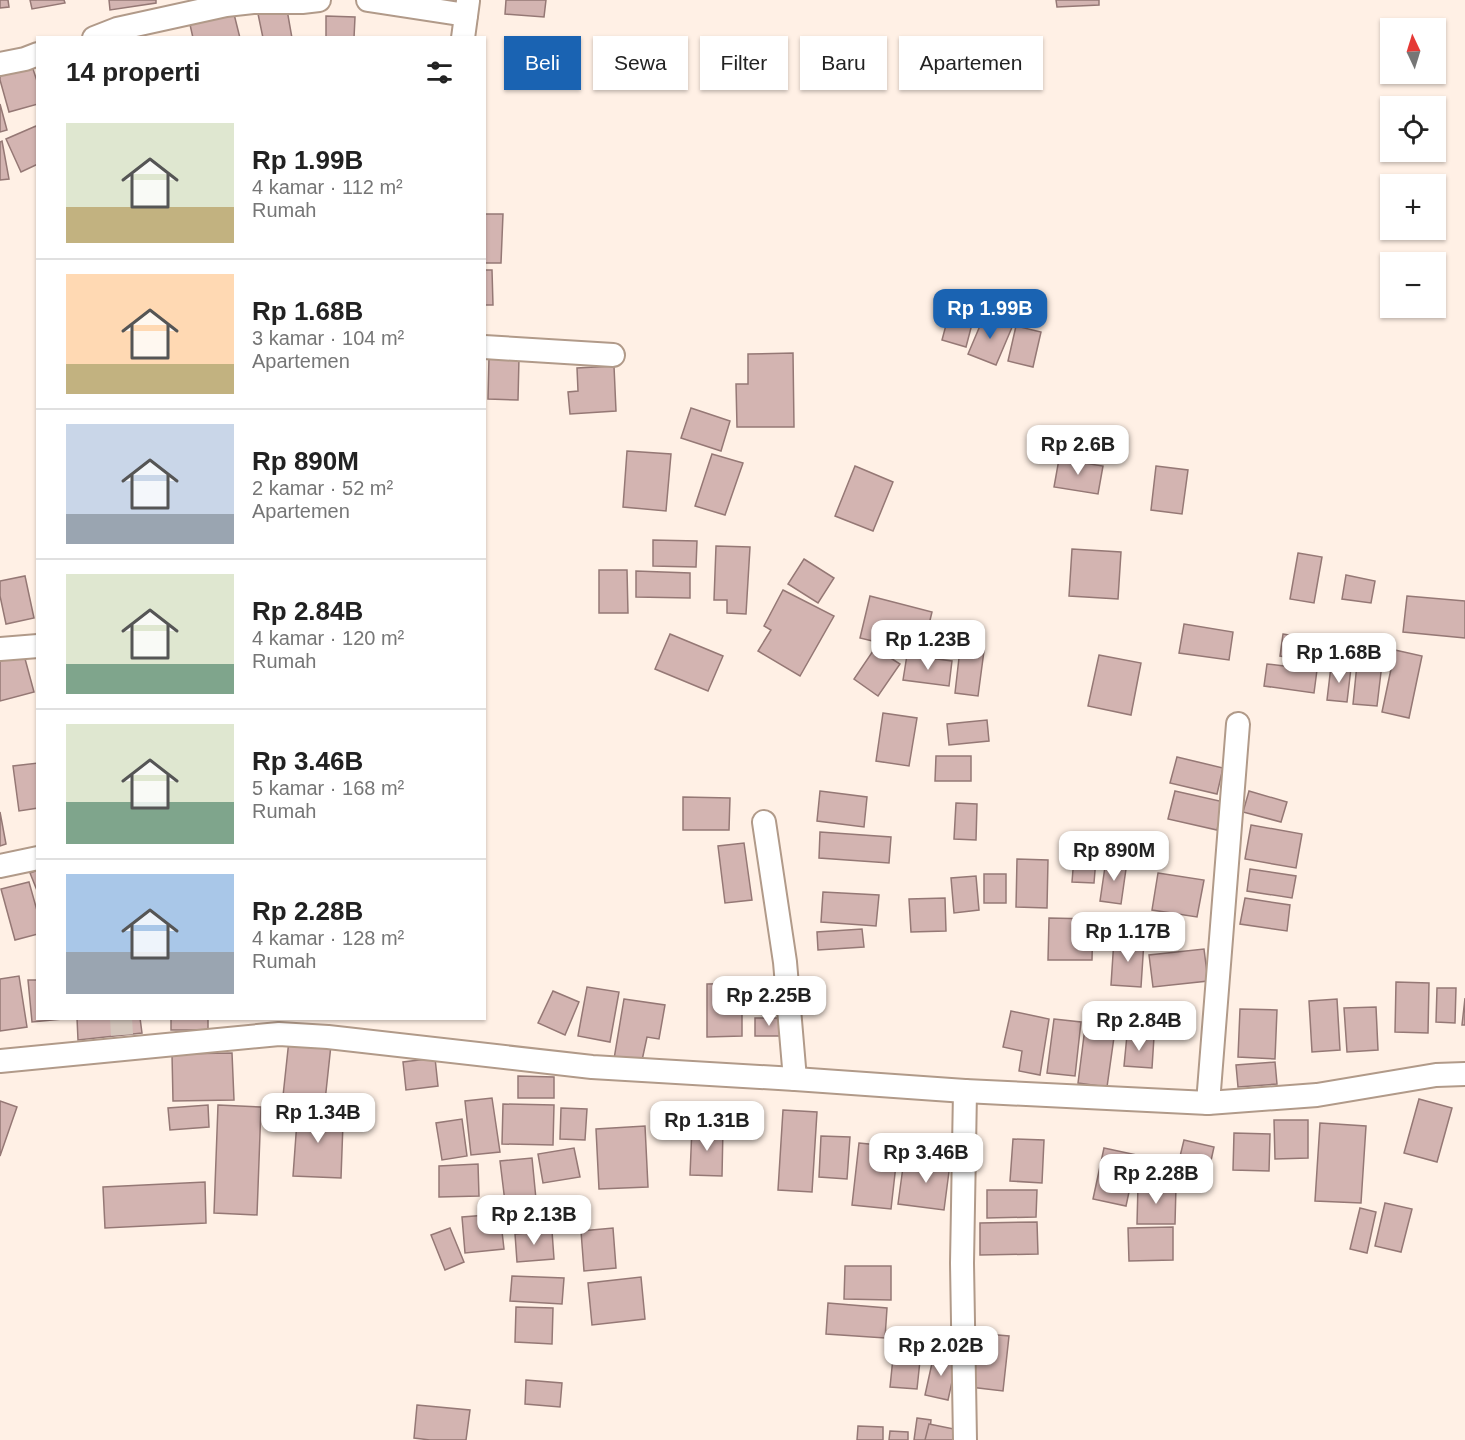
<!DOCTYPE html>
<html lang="id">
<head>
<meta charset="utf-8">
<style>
  :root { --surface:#fff; --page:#f2f2f2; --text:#222; --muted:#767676; --line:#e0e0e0; --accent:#1a63b2 }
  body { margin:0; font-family:Arial,sans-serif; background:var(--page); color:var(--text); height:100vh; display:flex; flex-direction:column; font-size:22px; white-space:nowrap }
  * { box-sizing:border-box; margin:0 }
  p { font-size:20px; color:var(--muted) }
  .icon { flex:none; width:33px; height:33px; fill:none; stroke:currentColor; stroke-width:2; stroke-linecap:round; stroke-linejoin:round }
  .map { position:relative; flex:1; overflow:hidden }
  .sheet { position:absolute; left:36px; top:36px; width:450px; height:984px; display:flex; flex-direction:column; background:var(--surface); border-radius:0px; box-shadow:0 2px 4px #0004 }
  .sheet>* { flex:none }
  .banner { position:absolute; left:504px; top:36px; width:570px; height:54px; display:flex; gap:12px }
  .needle { width:39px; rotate:356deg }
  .tools { position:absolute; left:1380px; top:18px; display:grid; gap:12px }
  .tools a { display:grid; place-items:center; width:66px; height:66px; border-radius:0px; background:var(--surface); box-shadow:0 2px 4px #0004; font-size:30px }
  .price { position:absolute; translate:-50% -51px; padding:0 14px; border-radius:12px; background:#fff; color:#222; font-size:20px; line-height:39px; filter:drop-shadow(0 2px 3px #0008) }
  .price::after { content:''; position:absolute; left:50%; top:36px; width:18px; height:14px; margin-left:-9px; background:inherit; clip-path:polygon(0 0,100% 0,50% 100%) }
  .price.current { background:var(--accent); color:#fff }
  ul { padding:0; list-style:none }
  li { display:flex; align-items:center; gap:18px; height:150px; padding:0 30px }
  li+li { border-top:2px solid var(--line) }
  li span { display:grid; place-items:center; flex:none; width:168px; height:120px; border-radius:0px; color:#555 }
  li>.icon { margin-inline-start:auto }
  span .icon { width:72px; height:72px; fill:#fffc; stroke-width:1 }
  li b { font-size:26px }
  h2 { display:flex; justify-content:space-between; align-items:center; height:72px; padding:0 30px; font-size:26px }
  .chip { padding:0 21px; border-radius:0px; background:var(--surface); box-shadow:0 2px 4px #0004; font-size:21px; line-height:54px }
  .chip.current { background:var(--accent); color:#fff }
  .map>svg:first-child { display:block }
</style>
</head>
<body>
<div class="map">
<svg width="1465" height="1440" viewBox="0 0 1465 1440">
  <rect width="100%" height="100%" fill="#fff0e5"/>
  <g fill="#d3b4b1" stroke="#957875" stroke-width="1.5">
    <polygon points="0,0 8,0 9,7 0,8"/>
    <polygon points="30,0 64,0 65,3 32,9"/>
    <polygon points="109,0 156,0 156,3 110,10"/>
    <polygon points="506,0 546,0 544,17 505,14"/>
    <polygon points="1056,0 1099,0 1099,5 1057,7"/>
    <polygon points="286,4 292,38 263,38 257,9"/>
    <polygon points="233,10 240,38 193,38 189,20"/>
    <polygon points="326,16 355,17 354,38 326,38"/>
    <polygon points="32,66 38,84 38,104 9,112 0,80 0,76"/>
    <polygon points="0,104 7,130 0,132"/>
    <polygon points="36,126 38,129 38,164 21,172 6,139"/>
    <polygon points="2,141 9,179 0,180 0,142"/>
    <polygon points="484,214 503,214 501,263 484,263"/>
    <polygon points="484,270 492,270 493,305 484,305"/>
    <polygon points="953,299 977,305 966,347 942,340"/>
    <polygon points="985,314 1013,325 996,365 968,354"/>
    <polygon points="1016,326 1041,332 1033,367 1008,361"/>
    <polygon points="793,353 794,427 737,427 736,384 748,384 748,354"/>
    <polygon points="489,357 519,358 518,400 488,399"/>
    <polygon points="614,366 616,411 570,414 568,392 578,391 577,368"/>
    <polygon points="691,408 730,421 721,451 681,438"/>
    <polygon points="627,451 671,454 666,511 623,507"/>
    <polygon points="712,454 743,463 725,515 695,506"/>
    <polygon points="1059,459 1103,466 1098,494 1054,487"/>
    <polygon points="855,466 893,482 873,531 835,516"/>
    <polygon points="1156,466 1188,470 1182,514 1151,510"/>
    <polygon points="653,540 697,541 696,567 653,566"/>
    <polygon points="716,546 750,547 746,614 727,613 727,600 714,600"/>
    <polygon points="1072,549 1121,552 1118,599 1069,596"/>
    <polygon points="1298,553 1322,557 1314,603 1290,599"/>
    <polygon points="804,559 834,578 818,603 788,584"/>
    <polygon points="599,570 627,570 628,613 599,613"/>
    <polygon points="636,571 690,573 690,598 636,597"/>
    <polygon points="1346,575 1375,581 1371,603 1342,599"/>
    <polygon points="25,576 34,618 6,624 0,596 0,581"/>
    <polygon points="783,590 834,616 800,676 758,651 771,630 764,626"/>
    <polygon points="870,596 932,612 922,653 860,638"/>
    <polygon points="1407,596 1465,601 1465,638 1403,632"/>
    <polygon points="1184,624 1233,632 1229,660 1179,653"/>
    <polygon points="670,634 723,656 708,691 655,669"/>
    <polygon points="1283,634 1324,641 1320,662 1280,656"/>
    <polygon points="1359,644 1384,647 1377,706 1353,704"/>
    <polygon points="875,648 900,664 878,696 854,679"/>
    <polygon points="960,649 984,651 978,696 955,693"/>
    <polygon points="1395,650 1422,656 1409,718 1382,712"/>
    <polygon points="24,655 34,692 0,701 0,661"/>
    <polygon points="907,655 952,661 949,686 903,680"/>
    <polygon points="1099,655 1141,663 1131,715 1088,706"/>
    <polygon points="1267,664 1317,670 1314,693 1264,686"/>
    <polygon points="1331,666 1351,668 1347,702 1327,700"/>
    <polygon points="883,713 917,718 909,766 876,761"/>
    <polygon points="987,720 989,741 949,745 947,724"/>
    <polygon points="936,756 971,756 971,781 935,781"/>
    <polygon points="1177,757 1223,768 1217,794 1170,783"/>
    <polygon points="38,763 38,808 19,811 13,766"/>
    <polygon points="820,791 867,797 864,827 817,821"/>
    <polygon points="1175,791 1224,802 1217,830 1168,819"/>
    <polygon points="1249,791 1287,802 1281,822 1243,812"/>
    <polygon points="683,797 730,798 729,830 683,830"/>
    <polygon points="956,803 977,804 976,840 954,839"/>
    <polygon points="0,812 6,844 0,846"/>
    <polygon points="1251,825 1302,834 1296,868 1245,859"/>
    <polygon points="820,832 891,837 889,863 819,858"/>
    <polygon points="1076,832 1098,834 1094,883 1072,882"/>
    <polygon points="744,843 752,900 725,903 718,846"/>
    <polygon points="1017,859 1048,860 1047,908 1016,907"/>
    <polygon points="1106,860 1127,862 1121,904 1100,901"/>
    <polygon points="1250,869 1296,876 1292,898 1247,891"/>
    <polygon points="38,870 38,893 30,873"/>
    <polygon points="1158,873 1204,880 1197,917 1152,910"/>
    <rect x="984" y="874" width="22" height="29"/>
    <polygon points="976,876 979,910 954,913 951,878"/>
    <polygon points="29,882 38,914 38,934 15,940 1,889"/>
    <polygon points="823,892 879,895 876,926 821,922"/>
    <polygon points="945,898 946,931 911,932 909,899"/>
    <polygon points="1245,898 1290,905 1287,931 1240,924"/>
    <polygon points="1049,918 1093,919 1092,960 1048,960"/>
    <polygon points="862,929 864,947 818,950 817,932"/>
    <polygon points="1114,939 1144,941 1141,987 1111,985"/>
    <polygon points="1204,949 1208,981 1153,987 1149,955"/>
    <polygon points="19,976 27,1027 0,1031 0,979"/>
    <polygon points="28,980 38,980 38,1018 63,1019 32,1022"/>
    <polygon points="1396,982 1429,983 1428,1033 1395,1032"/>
    <polygon points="759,983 759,1010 742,1010 742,1036 707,1037 707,984"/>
    <polygon points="587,987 619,992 610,1042 578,1036"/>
    <polygon points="1437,988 1456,988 1455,1023 1436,1022"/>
    <polygon points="553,991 579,1002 565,1035 538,1023"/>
    <polygon points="1465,998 1465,1025 1462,1025"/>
    <polygon points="624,999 665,1005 659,1039 647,1037 641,1065 614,1059"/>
    <polygon points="1337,999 1340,1050 1312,1052 1309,1001"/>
    <polygon points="1376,1007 1378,1050 1347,1052 1344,1008"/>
    <polygon points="1240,1009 1277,1010 1275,1059 1238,1057"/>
    <polygon points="1011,1011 1049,1019 1040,1075 1019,1071 1022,1051 1003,1047"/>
    <polygon points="1087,1012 1117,1016 1107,1087 1078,1083"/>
    <polygon points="77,1018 140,1018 142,1033 78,1040"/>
    <rect x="171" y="1018" width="37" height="12"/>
    <polygon points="755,1018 783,1018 784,1036 755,1036"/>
    <polygon points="1054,1019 1081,1022 1075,1076 1047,1073"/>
    <polygon points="1127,1035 1154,1037 1152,1068 1124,1066"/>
    <polygon points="289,1040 331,1045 325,1101 283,1096"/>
    <polygon points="232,1053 234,1100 173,1101 172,1054"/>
    <polygon points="435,1058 438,1086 406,1090 403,1062"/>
    <polygon points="1275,1062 1277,1084 1238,1087 1236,1065"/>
    <polygon points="518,1076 554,1077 554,1098 518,1098"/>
    <polygon points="492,1098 500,1152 471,1155 465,1101"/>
    <polygon points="1419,1099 1452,1108 1437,1162 1404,1153"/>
    <polygon points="0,1101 17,1107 0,1156"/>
    <polygon points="503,1104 554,1105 553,1145 502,1144"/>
    <polygon points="208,1105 209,1127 170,1130 168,1108"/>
    <polygon points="218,1105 261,1107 257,1215 214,1213"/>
    <polygon points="298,1107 333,1110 333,1123 343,1123 341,1178 293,1176"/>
    <polygon points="561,1108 587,1109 585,1140 560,1139"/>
    <polygon points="783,1110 817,1112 812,1192 778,1190"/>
    <polygon points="462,1119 467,1156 442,1160 436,1123"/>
    <polygon points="1274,1120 1308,1120 1308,1158 1275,1159"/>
    <polygon points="1320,1123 1366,1126 1361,1203 1315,1201"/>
    <polygon points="645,1126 648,1187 599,1189 596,1129"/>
    <polygon points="692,1127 723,1128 722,1176 690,1175"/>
    <polygon points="1234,1133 1270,1134 1269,1171 1233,1170"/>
    <polygon points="821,1136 850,1137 847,1179 819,1177"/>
    <polygon points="1013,1139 1044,1140 1042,1183 1010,1181"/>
    <polygon points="1184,1140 1214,1147 1205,1188 1174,1181"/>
    <polygon points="859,1143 898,1147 891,1209 852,1205"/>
    <polygon points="574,1148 580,1177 543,1183 538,1154"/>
    <polygon points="1104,1148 1137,1155 1126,1206 1093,1199"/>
    <polygon points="929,1153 951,1156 944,1210 898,1204 903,1167 927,1170"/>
    <polygon points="532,1158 536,1199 505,1202 500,1161"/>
    <polygon points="478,1164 479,1196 439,1197 439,1166"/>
    <polygon points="205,1182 206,1223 105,1228 103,1187"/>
    <polygon points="1138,1185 1176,1186 1175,1224 1137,1224"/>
    <polygon points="987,1190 1037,1190 1036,1217 987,1218"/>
    <polygon points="1385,1203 1412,1209 1401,1252 1375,1246"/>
    <polygon points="1360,1208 1376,1212 1367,1253 1350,1249"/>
    <polygon points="500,1214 504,1249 465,1253 462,1217"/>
    <polygon points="1037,1222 1038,1254 980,1255 980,1223"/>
    <polygon points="1173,1227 1173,1260 1129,1261 1128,1228"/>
    <polygon points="450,1228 464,1262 445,1270 431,1235"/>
    <polygon points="613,1228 616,1268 584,1271 581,1231"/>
    <polygon points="552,1231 554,1259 517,1262 515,1234"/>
    <polygon points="845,1266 891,1266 891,1300 844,1299"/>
    <polygon points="512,1276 564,1278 562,1304 510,1301"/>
    <polygon points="641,1277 645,1319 592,1325 588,1283"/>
    <polygon points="828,1303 887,1308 885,1338 826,1334"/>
    <polygon points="516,1307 553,1308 552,1344 515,1342"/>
    <polygon points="975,1333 1009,1336 1003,1391 970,1387"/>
    <polygon points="894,1348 921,1351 917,1389 890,1387"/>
    <polygon points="934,1354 957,1359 948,1400 925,1395"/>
    <polygon points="526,1380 562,1383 560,1407 525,1404"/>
    <polygon points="417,1405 470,1410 466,1440 430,1440 414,1438"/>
    <polygon points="917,1418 931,1420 929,1440 914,1440"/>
    <polygon points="929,1424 964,1431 962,1440 925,1440"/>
    <polygon points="858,1426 883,1427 883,1440 857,1440"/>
    <polygon points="890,1431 908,1432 908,1440 889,1440"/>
  </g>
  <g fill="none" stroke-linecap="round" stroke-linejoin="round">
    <polyline stroke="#d4c6bc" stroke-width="22" stroke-dasharray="22 11" stroke-linecap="butt" points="121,1018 122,1035"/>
    <defs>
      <g id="minor">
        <polyline points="368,0 466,15"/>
        <polyline points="94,38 117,29 226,5 253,2 302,2 319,0"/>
        <polyline points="463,38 468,1"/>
        <polyline points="0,64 25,59 38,54"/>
        <polyline points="484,347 613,355"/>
        <polyline points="0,649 38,646"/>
        <polyline points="764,822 785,962 795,1079"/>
        <polyline points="0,866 38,858"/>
        <polyline points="0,1061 279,1034 328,1037 592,1067 795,1079 965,1091 1208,1103 1317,1095 1436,1075 1465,1074"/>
        <polyline points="965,1091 962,1263 965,1440"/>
        <polyline points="1208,1103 1238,724"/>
      </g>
    </defs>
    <use href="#minor" stroke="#b19a89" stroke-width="26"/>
    <use href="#minor" stroke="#fff" stroke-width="22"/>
  </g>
</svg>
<div class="tools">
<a><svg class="needle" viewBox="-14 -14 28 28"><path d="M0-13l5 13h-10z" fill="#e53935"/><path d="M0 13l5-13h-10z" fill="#767676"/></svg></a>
<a><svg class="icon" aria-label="locate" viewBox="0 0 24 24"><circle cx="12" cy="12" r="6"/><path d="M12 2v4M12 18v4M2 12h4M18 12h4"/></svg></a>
<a>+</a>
<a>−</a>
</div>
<b class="price current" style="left:990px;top:340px">Rp 1.99B</b>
<b class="price" style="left:1078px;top:476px">Rp 2.6B</b>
<b class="price" style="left:928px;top:671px">Rp 1.23B</b>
<b class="price" style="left:1339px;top:684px">Rp 1.68B</b>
<b class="price" style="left:1114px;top:882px">Rp 890M</b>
<b class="price" style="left:1128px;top:963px">Rp 1.17B</b>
<b class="price" style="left:769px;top:1027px">Rp 2.25B</b>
<b class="price" style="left:1139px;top:1052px">Rp 2.84B</b>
<b class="price" style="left:318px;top:1144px">Rp 1.34B</b>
<b class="price" style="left:707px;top:1152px">Rp 1.31B</b>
<b class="price" style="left:926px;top:1184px">Rp 3.46B</b>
<b class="price" style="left:1156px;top:1205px">Rp 2.28B</b>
<b class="price" style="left:534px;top:1246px">Rp 2.13B</b>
<b class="price" style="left:941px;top:1377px">Rp 2.02B</b>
<div class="banner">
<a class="chip current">Beli</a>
<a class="chip">Sewa</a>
<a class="chip">Filter</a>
<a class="chip">Baru</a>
<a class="chip">Apartemen</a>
</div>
<section class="sheet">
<h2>14 properti<svg class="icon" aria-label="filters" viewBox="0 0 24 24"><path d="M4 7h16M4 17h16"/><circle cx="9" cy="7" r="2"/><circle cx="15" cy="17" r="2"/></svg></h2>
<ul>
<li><span style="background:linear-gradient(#dfe7d0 70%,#c2b280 0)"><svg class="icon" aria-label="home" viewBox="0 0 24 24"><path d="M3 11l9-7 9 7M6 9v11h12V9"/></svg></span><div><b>Rp 1.99B</b><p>4 kamar · 112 m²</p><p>Rumah</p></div></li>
<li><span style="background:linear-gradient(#ffd9b3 75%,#c2b280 0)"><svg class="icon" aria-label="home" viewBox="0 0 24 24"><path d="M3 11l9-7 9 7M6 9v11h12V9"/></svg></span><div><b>Rp 1.68B</b><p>3 kamar · 104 m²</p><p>Apartemen</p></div></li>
<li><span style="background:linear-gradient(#c9d6e8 75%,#9aa5b1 0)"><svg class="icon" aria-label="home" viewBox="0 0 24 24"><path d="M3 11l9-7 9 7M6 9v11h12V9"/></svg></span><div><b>Rp 890M</b><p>2 kamar · 52 m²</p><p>Apartemen</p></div></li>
<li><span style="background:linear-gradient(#dfe7d0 75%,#7fa58c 0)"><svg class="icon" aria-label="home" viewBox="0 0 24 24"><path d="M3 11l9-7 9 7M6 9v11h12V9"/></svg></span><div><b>Rp 2.84B</b><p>4 kamar · 120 m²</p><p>Rumah</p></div></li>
<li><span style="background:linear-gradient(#dfe7d0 65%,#7fa58c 0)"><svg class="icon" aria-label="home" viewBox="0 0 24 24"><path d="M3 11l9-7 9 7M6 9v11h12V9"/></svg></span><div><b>Rp 3.46B</b><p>5 kamar · 168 m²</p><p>Rumah</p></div></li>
<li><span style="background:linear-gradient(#a9c7e8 65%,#9aa5b1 0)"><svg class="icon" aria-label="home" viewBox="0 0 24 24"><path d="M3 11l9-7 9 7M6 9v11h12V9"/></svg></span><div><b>Rp 2.28B</b><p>4 kamar · 128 m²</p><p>Rumah</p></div></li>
</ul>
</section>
</div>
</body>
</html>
